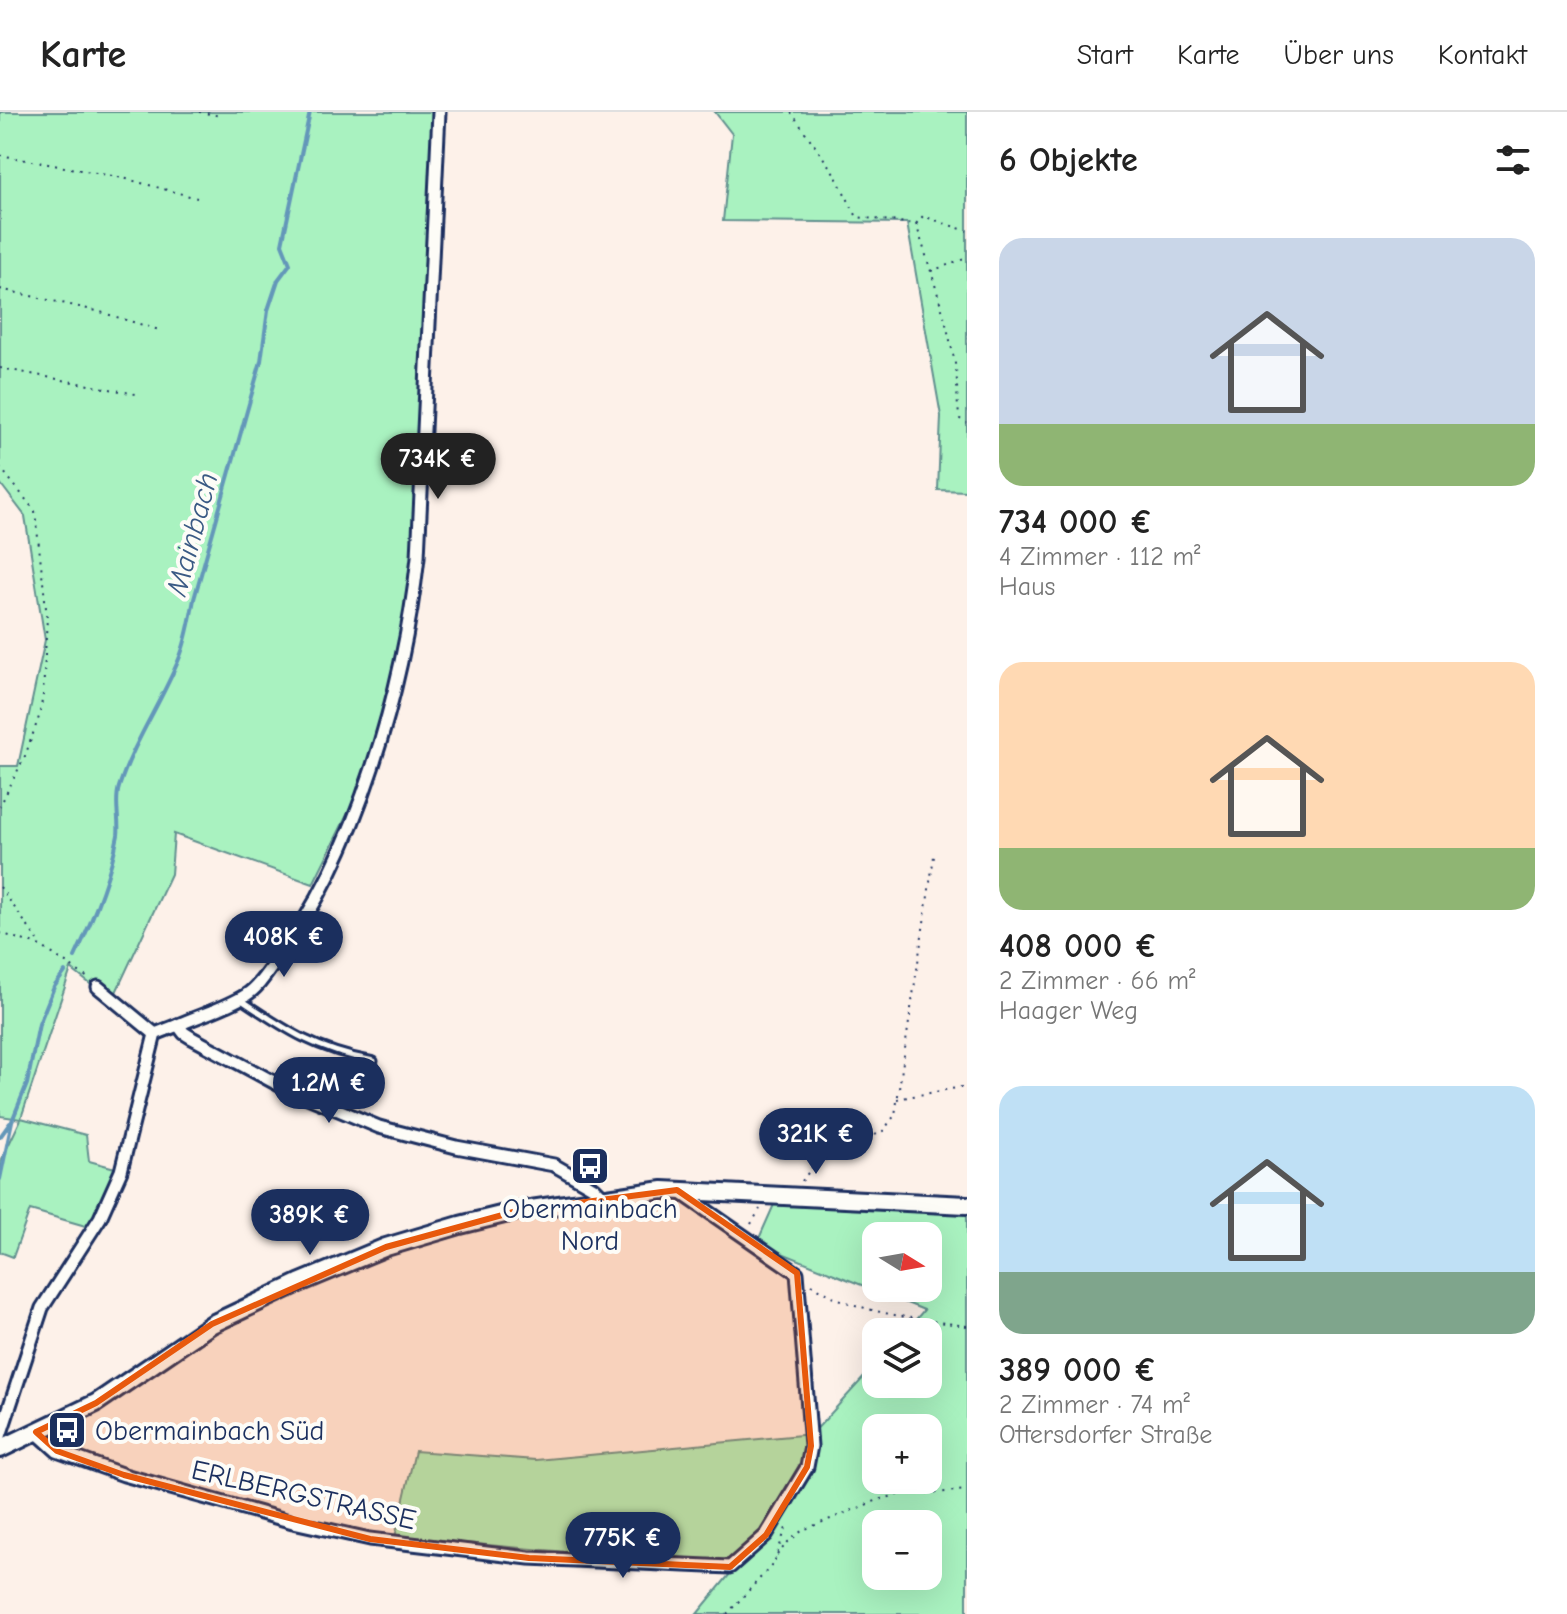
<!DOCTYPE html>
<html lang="de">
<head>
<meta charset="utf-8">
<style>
  :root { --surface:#fff; --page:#f2f2f2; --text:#222; --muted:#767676; --line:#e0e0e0; --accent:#1b2f5e }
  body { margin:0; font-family:"Comic Neue",sans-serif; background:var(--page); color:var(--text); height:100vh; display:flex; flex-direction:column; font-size:30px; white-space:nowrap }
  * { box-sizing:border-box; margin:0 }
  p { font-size:26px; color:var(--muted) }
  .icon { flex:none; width:44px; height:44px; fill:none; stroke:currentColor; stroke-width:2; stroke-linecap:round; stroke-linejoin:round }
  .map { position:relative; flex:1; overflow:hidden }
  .details { display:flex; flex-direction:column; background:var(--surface); width:600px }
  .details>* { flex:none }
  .needle { width:52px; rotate:101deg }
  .buttons { position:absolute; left:862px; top:1110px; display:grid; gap:16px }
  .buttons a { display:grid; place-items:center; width:80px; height:80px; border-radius:16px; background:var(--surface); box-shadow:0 8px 32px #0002; font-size:40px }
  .price { position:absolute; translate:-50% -68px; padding:0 18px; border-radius:28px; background:var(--accent); color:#fff; font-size:26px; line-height:52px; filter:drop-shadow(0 2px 4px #0008) }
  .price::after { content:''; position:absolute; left:50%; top:48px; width:24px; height:18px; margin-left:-12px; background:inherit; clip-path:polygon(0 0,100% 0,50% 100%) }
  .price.active { background:#222; color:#fff }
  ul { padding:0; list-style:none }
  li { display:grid; align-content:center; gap:16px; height:424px; padding:0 32px }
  li span { display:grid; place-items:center; height:248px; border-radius:24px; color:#555 }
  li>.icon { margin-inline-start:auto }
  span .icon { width:144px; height:144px; fill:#fffc; stroke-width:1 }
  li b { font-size:34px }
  h2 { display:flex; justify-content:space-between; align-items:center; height:96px; padding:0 32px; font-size:34px }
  header { display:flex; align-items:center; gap:48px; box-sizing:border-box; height:112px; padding:0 40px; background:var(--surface); border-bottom:2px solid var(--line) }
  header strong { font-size:38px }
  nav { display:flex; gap:44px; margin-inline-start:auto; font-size:28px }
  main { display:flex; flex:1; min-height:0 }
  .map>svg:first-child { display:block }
</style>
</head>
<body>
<header>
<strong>Karte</strong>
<nav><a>Start</a><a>Karte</a><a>Über uns</a><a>Kontakt</a></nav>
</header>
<main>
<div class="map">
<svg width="967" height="1502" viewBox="0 0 967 1502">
  <rect width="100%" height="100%" fill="#fdf1e9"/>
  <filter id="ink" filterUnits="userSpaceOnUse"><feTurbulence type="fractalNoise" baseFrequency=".0125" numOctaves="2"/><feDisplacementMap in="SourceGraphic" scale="16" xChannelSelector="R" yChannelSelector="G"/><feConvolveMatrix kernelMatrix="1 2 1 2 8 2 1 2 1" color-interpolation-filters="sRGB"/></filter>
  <g filter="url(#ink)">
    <g fill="#a9f2c0" stroke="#62908f" stroke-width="2" fill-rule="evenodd">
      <polygon points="0,0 439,0 415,481 375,646 313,772 174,722 171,762 112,889 71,857 21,1006 86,1023 89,1049 115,1056 89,1115 30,1098 13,1145 0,1140 0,1051 21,1007 0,1004 0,654 18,654 45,528 25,404 0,371"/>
      <polygon points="715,0 967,0 967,379 938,378 941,304 907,111 723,109 732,22"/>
      <path d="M776,1088L967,1100V1502H697L739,1451L567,1440L395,1425L415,1339L536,1348L812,1322L876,1252V1272H928V1220H905L924,1198L757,1131ZM876,1124H928V1176H876ZM876,1316H928V1368H876ZM876,1412H928V1464H876Z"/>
    </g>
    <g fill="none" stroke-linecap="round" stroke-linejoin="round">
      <g stroke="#6497b9" stroke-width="4">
        <path d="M75,845C93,807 110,765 118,723C120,708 114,690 119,675C134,629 161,591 179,547C187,528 190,508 194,487L261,249L268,198L278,168L290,152L282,132L310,0"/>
        <polyline points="0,1025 10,1011"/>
        <polyline points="0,1067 12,1009 27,972 39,912 54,875 65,860"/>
      </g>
      <defs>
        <path id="service" d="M240,887C287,919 316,938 374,949"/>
        <g id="minor">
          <polyline points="98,875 155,922 178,913 184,921 192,926 281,974 379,1015 456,1035 554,1053 594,1076 604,1086"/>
          <path d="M178,913C200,903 226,896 246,883C259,875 268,859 278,846C357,744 404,573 418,445L439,0"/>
          <polyline points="36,1320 57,1339 124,1363 293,1410 370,1427 529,1446 730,1455 766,1423 807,1355 811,1334 797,1161 680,1080"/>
          <polyline points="0,1324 42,1196 100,1106 121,1059 155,922"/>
        </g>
        <polyline id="secondary" points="0,1337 96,1291 212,1212 299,1171 386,1135 460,1113 517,1099 663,1078 967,1093"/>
      </defs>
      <use href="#service" stroke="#1b2f5e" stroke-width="11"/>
      <use href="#minor" stroke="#1b2f5e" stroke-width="17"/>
      <use href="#secondary" stroke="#1b2f5e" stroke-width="22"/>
      <g stroke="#1b2f5e" stroke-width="2" stroke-dasharray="2 6" stroke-linecap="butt">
        <polyline points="199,0 221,4"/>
        <polyline points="791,0 834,61 857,105 916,112 923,104 967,119"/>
        <polyline points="0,43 123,66 197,86"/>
        <path d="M916,112C931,159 947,208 956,257C958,274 956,290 960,307L967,311"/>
        <polyline points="931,159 967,146"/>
        <polyline points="0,177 97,199 159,218"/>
        <polyline points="0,256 141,283"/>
        <polyline points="0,355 35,399 47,505 43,583 39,605 25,644 0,694"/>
        <polyline points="0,775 41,833"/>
        <polyline points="0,821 41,834 88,866"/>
        <polyline points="897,987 967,974"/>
        <polyline points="802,1069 813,1054 883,1019 895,1003 934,744"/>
        <polyline points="751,1112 760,1097"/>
        <path d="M812,1172C852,1201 918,1207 967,1214"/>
        <polyline points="777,1443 788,1430 803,1418 878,1388 913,1379 923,1382 967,1378"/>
        <polyline points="727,1502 774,1451 787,1413"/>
      </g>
      <use href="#service" stroke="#fdfcf7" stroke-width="5"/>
      <use href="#minor" stroke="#fdfcf7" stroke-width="11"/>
      <use href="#secondary" stroke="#fdfcf7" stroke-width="16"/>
    </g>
  </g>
  <path fill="#e8590c" fill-opacity="0.2" stroke="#e8590c" stroke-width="6" stroke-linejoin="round" d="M677,1078L797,1161L811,1334L807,1355L766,1423L730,1455L529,1446L370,1427L124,1363L57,1339L36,1320L96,1291L212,1212L386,1135L517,1099Z"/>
  <defs>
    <symbol id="bus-square" viewBox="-11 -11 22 22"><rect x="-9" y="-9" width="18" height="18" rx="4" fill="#1b2f5e" stroke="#fdfcf7"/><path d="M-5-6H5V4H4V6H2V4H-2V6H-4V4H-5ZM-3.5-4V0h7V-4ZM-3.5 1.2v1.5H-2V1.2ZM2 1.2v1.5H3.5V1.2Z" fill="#fff"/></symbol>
  </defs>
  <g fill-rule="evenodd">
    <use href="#bus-square" x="568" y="1032" width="44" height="44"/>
    <use href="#bus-square" x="45" y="1296" width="44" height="44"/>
  </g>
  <g text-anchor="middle" stroke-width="8" stroke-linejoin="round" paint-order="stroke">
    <g font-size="28" fill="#1b2f5e" stroke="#fdfcf7">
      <text x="590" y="1106">Obermainbach<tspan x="590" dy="32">Nord</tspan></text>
      <text x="95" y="1328" text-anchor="start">Obermainbach Süd</text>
    </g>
    <g font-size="28" fill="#1b2f5e" stroke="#fdfcf7">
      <text transform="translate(304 1382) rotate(13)" y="10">ERLBERGSTRASSE</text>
    </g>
    <g font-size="30" font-style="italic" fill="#3a5a84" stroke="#fdfcf7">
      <text transform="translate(192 422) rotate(-75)" y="10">Mainbach</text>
    </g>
  </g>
</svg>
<div class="buttons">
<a><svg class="needle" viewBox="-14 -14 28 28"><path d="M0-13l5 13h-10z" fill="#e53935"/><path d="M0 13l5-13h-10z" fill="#767676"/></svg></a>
<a><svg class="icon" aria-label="layers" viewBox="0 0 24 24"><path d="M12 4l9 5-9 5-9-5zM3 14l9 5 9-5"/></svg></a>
<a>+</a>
<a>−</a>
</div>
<b class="price active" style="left:438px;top:389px">734K €</b>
<b class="price" style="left:284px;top:867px">408K €</b>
<b class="price" style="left:329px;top:1013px">1.2M €</b>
<b class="price" style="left:816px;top:1064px">321K €</b>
<b class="price" style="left:310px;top:1145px">389K €</b>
<b class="price" style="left:623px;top:1468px">775K €</b>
</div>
<section class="details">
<h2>6 Objekte<svg class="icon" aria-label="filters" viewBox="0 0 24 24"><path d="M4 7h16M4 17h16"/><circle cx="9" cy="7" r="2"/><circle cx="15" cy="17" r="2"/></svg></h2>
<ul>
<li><span style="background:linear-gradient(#c9d6e8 75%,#8fb573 0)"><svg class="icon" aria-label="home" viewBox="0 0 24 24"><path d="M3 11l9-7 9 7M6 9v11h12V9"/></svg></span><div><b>734 000 €</b><p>4 Zimmer · 112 m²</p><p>Haus</p></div></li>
<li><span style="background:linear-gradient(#ffd9b3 75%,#8fb573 0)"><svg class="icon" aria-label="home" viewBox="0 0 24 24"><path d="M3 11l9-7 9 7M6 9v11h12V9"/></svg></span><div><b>408 000 €</b><p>2 Zimmer · 66 m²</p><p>Haager Weg</p></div></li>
<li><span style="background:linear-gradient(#bfe0f5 75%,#7fa58c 0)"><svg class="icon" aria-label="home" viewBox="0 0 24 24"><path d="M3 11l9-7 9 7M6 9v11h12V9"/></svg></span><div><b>389 000 €</b><p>2 Zimmer · 74 m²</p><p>Ottersdorfer Straße</p></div></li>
</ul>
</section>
</main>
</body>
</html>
